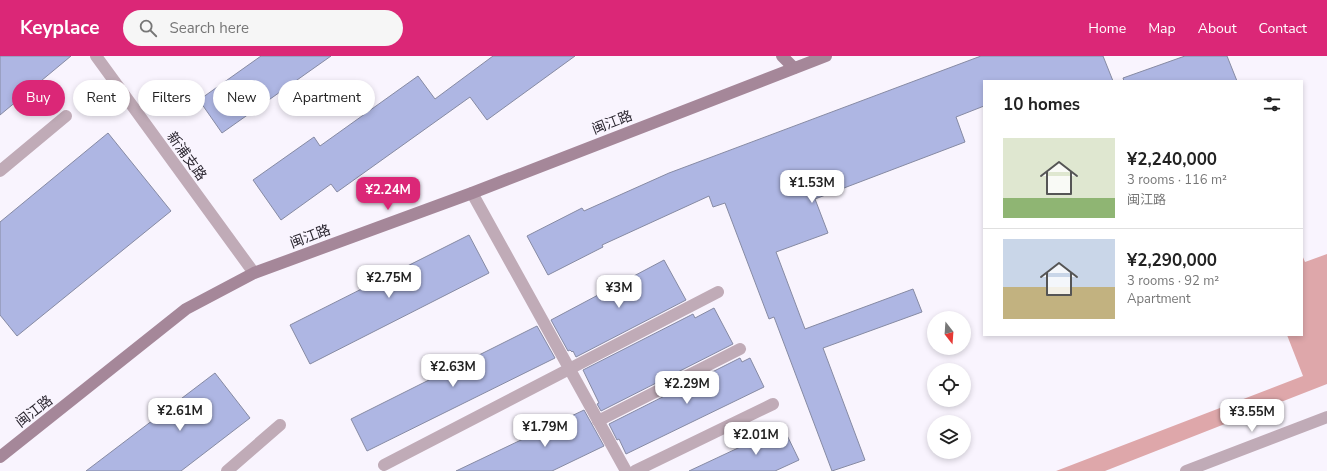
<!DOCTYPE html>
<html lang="en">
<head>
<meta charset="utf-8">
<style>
  :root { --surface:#fff; --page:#f6f6f6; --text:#222; --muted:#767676; --line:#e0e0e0; --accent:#db2777 }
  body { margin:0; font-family:"Nunito Sans","Noto Sans SC",sans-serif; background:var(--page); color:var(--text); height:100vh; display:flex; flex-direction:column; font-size:15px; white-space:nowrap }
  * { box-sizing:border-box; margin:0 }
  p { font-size:13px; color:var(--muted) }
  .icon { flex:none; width:22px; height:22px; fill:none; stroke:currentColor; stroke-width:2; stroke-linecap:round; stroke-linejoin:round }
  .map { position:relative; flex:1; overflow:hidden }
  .details { position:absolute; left:983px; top:24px; width:320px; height:256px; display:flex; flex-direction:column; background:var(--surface); border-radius:0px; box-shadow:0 2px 6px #0003 }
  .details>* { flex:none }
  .hud { position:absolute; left:12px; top:24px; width:380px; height:36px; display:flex; gap:8px }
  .needle { width:26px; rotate:163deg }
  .fabs { position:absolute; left:927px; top:255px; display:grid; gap:8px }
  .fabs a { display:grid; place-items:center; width:44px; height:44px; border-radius:50%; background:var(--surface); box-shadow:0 2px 6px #0003; font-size:20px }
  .price { position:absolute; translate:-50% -34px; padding:0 9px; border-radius:8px; background:#fff; color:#222; font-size:13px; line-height:26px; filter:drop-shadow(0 1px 2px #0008) }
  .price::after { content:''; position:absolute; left:50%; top:24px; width:12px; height:9px; margin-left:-6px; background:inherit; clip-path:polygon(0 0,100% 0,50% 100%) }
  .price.on { background:var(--accent); color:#fff }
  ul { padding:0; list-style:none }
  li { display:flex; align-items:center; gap:12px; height:100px; padding:0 20px }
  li+li { border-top:1px solid var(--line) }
  li span { display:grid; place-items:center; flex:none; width:112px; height:80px; border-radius:0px; color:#555 }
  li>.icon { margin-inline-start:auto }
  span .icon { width:48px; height:48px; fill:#fffc; stroke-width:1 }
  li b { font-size:17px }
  h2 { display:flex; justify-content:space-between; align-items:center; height:48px; padding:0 20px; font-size:17px }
  .chip { padding:0 14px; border-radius:18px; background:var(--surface); box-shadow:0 2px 6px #0003; font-size:14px; line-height:36px }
  .chip.on { background:var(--accent); color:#fff }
  header { display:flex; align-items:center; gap:24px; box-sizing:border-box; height:56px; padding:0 20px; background:var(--accent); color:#fff }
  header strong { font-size:19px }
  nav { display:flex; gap:22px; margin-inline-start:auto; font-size:14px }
  .search { width:280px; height:36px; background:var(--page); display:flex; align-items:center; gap:10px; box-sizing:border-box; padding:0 14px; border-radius:22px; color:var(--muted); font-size:15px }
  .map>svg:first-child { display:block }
</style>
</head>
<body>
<header>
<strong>Keyplace</strong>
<div class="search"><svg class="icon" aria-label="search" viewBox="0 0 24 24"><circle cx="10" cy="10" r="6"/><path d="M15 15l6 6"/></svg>Search here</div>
<nav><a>Home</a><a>Map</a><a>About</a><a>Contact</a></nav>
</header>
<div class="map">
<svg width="1327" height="415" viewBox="0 0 1327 415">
  <rect width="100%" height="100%" fill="#f9f4fe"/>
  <polygon fill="#dea7aa" points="1327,198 1327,328 1105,415 1056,415 1303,320 1287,279 1302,279 1302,199 1305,206"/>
  <g fill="#aeb6e3" stroke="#868aa3">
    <polygon points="0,0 71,0 0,59"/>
    <polygon points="261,0 331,0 222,77 199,44"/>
    <polygon points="493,0 575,0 487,64 470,41 337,136 331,128 281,164 253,124 314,81 320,90 418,20 435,43"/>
    <polygon points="981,0 1103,0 1113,25 984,25 984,50 956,61 965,86 815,143 828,177 776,196 805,273 913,233 922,256 823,292 865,404 832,415 774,261 769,263 725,147 713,151 709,140 602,189 603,191 548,219 527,180 582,152 584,155 669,117"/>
    <polygon points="1185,0 1227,0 1237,25 1124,25 1123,22"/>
    <polygon points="108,77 171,155 17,280 0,259 0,166"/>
    <polygon points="469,179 489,217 310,308 290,269"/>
    <polygon points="664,204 686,244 576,301 573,295 572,296 570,294 568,295 551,264"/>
    <polygon points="714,252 733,288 601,355 597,348 599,347 583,314 693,258 695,262"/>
    <polygon points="537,270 555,302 367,395 351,363"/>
    <polygon points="740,302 742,306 750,302 764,331 626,398 619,383 617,384 609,368"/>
    <polygon points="215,317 250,362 181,415 86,415"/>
    <polygon points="584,354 604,390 552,415 456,415"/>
    <polygon points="783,371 799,404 775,415 689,415"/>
  </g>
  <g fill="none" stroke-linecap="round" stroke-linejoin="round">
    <g stroke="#c0abb7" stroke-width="12">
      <polyline points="598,365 740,293"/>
      <polyline points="384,409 718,236"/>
      <polyline points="227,415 280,369"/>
      <polyline points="635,415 773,348"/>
    </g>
    <g stroke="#c0abb7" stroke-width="12">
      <polyline points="96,0 254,217"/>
      <polyline points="0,115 66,60"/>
      <polyline points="472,137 626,415"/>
      <polyline points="1186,415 1327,361"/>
    </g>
    <g stroke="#a58799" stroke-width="12">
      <polyline points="782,0 794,12"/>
      <polyline points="0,401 186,253 254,217 472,137 826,0"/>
    </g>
  </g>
  <g text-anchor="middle" stroke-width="3.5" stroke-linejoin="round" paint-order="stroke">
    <g font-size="14" fill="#2d2832" stroke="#f9f4fe">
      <text transform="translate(612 66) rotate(-21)" y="5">闽江路</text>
      <text transform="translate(187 100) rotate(54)" y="5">新浦支路</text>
      <text transform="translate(310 180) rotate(-20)" y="5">闽江路</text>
      <text transform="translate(34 355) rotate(-38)" y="5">闽江路</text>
    </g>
  </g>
</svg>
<div class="fabs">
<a><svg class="needle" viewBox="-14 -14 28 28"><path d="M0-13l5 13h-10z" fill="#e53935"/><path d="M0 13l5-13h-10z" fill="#767676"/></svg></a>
<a><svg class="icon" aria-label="locate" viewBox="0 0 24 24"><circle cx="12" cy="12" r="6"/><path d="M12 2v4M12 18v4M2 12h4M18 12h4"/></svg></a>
<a><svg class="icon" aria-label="layers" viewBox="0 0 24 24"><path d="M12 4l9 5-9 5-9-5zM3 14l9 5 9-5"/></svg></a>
</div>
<b class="price" style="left:812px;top:148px">¥1.53M</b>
<b class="price on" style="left:388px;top:155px">¥2.24M</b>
<b class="price" style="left:389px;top:243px">¥2.75M</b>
<b class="price" style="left:619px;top:253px">¥3M</b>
<b class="price" style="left:453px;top:332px">¥2.63M</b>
<b class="price" style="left:687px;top:349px">¥2.29M</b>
<b class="price" style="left:180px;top:376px">¥2.61M</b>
<b class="price" style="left:1252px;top:377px">¥3.55M</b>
<b class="price" style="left:545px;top:392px">¥1.79M</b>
<b class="price" style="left:756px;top:400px">¥2.01M</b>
<div class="hud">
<a class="chip on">Buy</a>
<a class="chip">Rent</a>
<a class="chip">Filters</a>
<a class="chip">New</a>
<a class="chip">Apartment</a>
</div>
<section class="details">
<h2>10 homes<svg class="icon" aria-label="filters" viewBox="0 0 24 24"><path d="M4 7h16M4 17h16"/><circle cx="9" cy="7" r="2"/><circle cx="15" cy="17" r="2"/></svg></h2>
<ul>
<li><span style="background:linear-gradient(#dfe7d0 75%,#8fb573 0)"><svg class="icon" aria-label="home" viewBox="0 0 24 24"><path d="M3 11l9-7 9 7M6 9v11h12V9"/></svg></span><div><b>¥2,240,000</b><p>3 rooms · 116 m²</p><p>闽江路</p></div></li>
<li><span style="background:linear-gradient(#c9d6e8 60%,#c2b280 0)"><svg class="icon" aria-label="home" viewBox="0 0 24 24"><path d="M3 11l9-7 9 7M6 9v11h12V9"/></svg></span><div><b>¥2,290,000</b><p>3 rooms · 92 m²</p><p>Apartment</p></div></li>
</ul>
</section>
</div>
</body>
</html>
